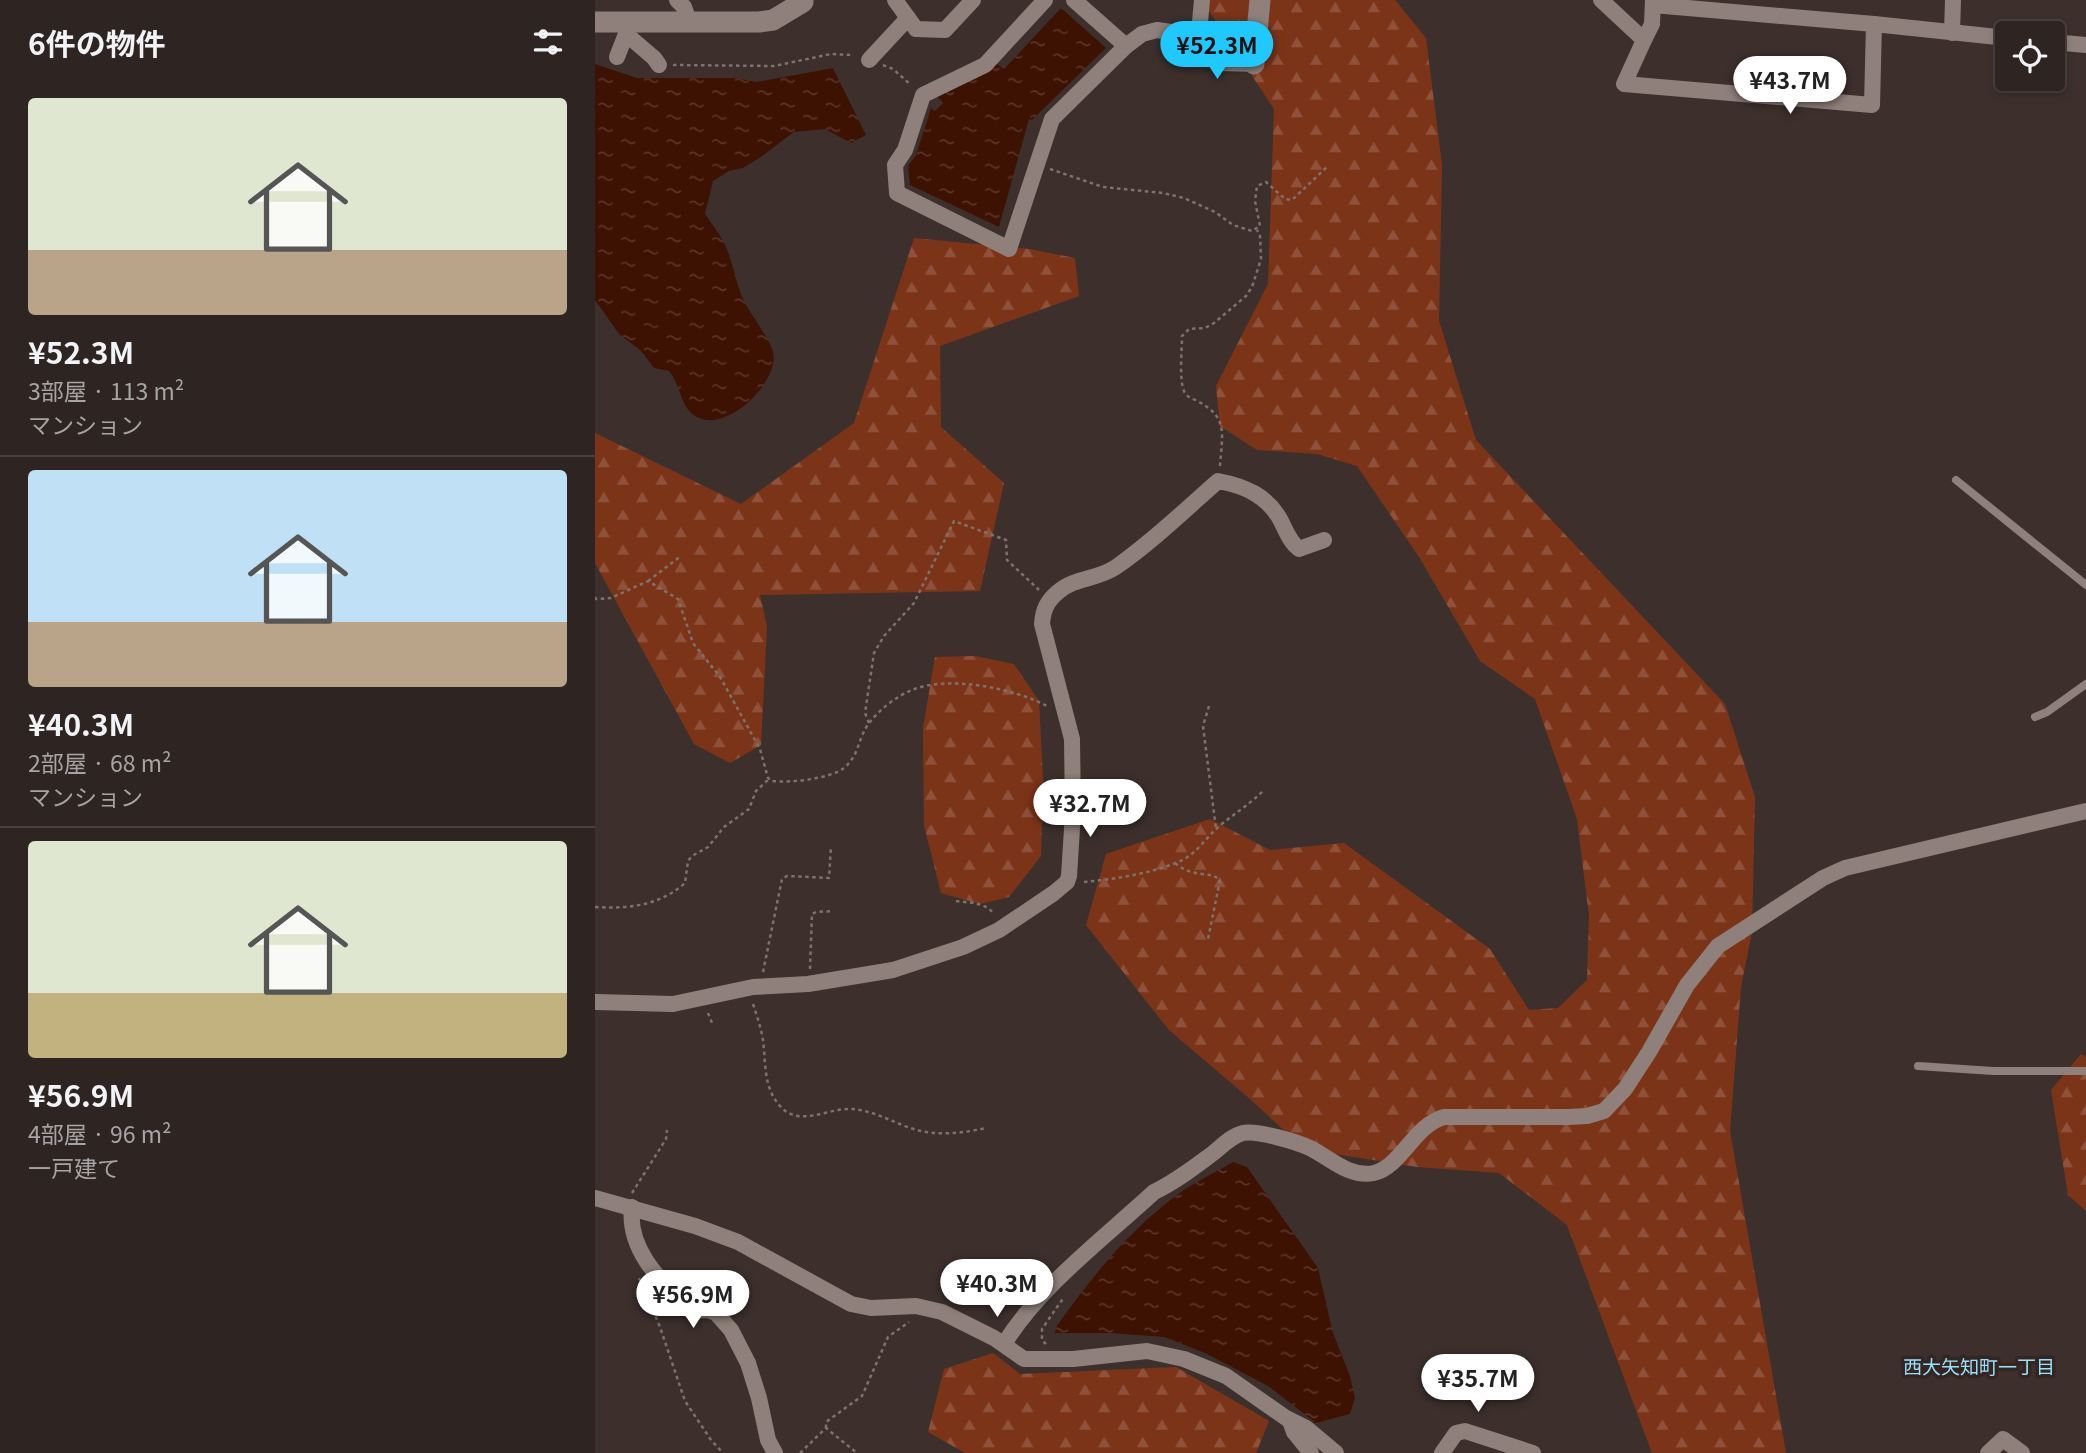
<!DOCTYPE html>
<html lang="ja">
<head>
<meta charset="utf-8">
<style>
  :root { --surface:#2e2421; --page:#362c2a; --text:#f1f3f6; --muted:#a7a4a5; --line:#49413f; --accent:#20c9fd }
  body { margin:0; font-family:Georgia,"Noto Sans JP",serif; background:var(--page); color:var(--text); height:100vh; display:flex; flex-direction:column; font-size:26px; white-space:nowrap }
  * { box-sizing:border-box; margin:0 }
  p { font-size:23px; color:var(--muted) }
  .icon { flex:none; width:38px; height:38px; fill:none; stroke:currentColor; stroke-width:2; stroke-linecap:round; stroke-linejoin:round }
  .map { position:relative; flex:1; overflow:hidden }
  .drawer { display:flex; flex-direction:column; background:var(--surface); width:595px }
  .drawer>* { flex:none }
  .controls { position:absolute; left:1400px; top:21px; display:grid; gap:14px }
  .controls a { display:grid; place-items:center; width:70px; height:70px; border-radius:7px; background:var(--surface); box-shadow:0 4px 10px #0003,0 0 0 2px var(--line); font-size:35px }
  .price { position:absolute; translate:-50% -60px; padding:0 16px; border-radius:24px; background:#fff; color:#222; font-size:23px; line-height:46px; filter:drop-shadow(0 2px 4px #0008) }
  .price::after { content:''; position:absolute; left:50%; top:42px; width:21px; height:16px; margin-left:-10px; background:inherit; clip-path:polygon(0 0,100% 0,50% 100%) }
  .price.current { background:var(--accent); color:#111 }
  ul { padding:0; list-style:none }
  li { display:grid; align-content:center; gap:14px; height:371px; padding:0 28px }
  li+li { border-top:2px solid var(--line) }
  li span { display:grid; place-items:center; height:217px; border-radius:7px; color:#555 }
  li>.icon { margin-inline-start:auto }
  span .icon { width:126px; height:126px; fill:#fffc; stroke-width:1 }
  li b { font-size:30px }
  h2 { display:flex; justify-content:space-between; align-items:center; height:84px; padding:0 28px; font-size:30px }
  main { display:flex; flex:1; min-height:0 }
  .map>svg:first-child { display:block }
</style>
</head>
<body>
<main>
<section class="drawer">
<h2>6件の物件<svg class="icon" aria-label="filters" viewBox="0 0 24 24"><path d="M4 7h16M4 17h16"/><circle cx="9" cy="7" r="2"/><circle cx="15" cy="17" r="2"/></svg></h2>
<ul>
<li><span style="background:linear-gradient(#dfe7d0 70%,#b9a48a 0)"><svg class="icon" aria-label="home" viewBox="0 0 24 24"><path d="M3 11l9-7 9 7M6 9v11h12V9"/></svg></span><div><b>¥52.3M</b><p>3部屋 · 113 m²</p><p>マンション</p></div></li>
<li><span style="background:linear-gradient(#bfe0f5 70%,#b9a48a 0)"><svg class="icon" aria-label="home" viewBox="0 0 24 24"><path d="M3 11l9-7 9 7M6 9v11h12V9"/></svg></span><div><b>¥40.3M</b><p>2部屋 · 68 m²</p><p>マンション</p></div></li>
<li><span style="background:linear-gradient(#dfe7d0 70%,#c2b280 0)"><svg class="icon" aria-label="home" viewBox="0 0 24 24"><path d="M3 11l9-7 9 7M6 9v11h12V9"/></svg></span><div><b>¥56.9M</b><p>4部屋 · 96 m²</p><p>一戸建て</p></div></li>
</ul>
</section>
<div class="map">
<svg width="1491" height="1453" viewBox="0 0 1491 1453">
  <defs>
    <pattern id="forest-firs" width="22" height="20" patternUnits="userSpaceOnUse" patternTransform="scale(1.75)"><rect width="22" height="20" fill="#7c3419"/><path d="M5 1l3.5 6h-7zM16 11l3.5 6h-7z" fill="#8f513a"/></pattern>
    <pattern id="water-ripples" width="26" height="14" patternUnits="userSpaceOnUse" patternTransform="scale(1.75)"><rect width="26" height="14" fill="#3d1203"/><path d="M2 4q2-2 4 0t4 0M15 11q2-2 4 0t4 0" fill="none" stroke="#593428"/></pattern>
  </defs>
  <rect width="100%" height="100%" fill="#3d302c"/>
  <g fill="url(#forest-firs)">
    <polygon points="600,0 800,0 831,38 847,165 844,321 881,440 1130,704 1160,797 1157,932 1146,987 1135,1131 1191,1453 1057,1453 972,1225 904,1173 822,1167 709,1149 654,1098 574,1030 491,925 511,854 615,819 675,850 749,843 895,949 934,1010 963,1008 992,980 994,916 982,819 940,699 885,661 824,557 762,466 722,454 662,450 625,426 621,386 673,284 679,109 610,5"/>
    <polygon points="319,238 434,249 480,258 484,296 345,346 346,427 409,483 385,591 165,595 172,626 166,745 135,763 99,744 0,563 0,433 146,504 259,423"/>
    <polygon points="380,656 419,664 444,701 448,780 446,856 414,897 385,904 346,893 329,825 328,728 340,657"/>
    <polygon points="1486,1054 1491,1057 1491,1211 1473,1195 1456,1090"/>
    <polygon points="398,1353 425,1374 581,1367 674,1421 661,1453 370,1453 333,1432 349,1369"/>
  </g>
  <g fill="url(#water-ripples)">
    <polygon points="466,8 511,48 437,120 434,119 404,227 315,185 313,166 321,155 336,108 340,111 348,103 341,95 401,63 409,69"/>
    <path d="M0,64L42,78H142L161,82L238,68L271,135L256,143L230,129L199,132L166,157L148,168L134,171L118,181L110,214C116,223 123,231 128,241C138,259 140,282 149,301C156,315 175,339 178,352C185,382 133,431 104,418C84,409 87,386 74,371L59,368L46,351L24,334L0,300Z"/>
    <path d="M638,1162L652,1167L723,1268L738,1333L755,1376L760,1398L755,1414L721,1423L673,1386L610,1353L569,1337L514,1333H460L461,1327C496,1278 533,1231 582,1195C599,1182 620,1173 638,1162Z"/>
  </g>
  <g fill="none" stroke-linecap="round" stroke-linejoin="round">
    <g stroke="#7e726e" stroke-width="2.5" stroke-dasharray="3.5 3.5" stroke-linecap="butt">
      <polyline points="78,65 179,66 236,54 258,55"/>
      <polyline points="288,65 298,69 316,85"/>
      <polyline points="455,169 508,187 568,193 589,198 620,212 638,225 657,231 665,226 660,201 662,186 671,182 690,199 697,200 733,166"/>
      <path d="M625,466C627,434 634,417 602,401C597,398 591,397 589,391C584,380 587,349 587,336L594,329L610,328L619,323L651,296L657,287L666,259L665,236L662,230"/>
      <polyline points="53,581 86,556"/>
      <path d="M0,597L1,599L16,598L53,581L83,599L98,643L125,677L165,749L173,778L177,781C196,783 234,779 249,768C265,755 263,736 275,722C285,709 302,696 317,690C353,675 418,688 452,706"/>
      <polyline points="614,706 608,726 621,829"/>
      <polyline points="274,723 270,713 279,653 289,636 319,603 359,521 411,540 412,560 444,590"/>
      <path d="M580,863C599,879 614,870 625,880L613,939"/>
      <path d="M489,882C520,879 554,874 583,862C602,855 612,835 628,823C642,812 656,803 669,790"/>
      <path d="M361,901C375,903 390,902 399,914"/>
      <path d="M0,907C33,909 64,906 90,883L93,861L97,856L113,847L129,827L154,809L161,791L174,779"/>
      <polyline points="215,969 217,914 221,912 238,911"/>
      <polyline points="168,972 187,879 192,876 234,878 236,846"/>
      <path d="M158,1004C162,1016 166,1028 168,1040C171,1063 168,1087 185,1106C204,1128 232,1108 256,1109C279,1110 300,1124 322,1130C344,1136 369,1133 391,1128"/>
      <polyline points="113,1013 117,1023"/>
      <polyline points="37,1193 71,1139 72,1130"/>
      <polyline points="44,1278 65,1327 90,1401 116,1440 128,1453"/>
      <polyline points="451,1344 447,1340 447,1329 469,1297"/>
      <polyline points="231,1428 231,1422 267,1396 293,1337 314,1322"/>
      <polyline points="205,1453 231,1428 262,1453"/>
    </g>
    <g stroke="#8f807b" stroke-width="8">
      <polyline points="1361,480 1491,585"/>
      <polyline points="1440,717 1452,712 1491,684"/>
      <polyline points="1323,1066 1398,1071 1491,1071"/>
    </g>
    <g stroke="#8f807b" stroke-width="16">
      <polyline points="82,0 89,7 94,21"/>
      <polyline points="300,0 321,29 350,30 378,0"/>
      <polyline points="450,0 390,65 328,95 310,150 300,165 302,193 414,249 457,119 531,46 547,34 562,30 576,32 600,47 604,33 607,0"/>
      <polyline points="479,0 531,46"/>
      <polyline points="1006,0 1049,40 1029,84 1277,105 1279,24 1412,38"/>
      <polyline points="1058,5 1279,24"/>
      <polyline points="31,22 31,34 59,58 64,65"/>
      <polyline points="1357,33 1358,0"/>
      <polyline points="1049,40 1057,24 1058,0"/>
      <polyline points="1458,42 1491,45"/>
      <polyline points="600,47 625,63 659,64"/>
      <polyline points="22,57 31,34"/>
      <polyline points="274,60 313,18"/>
      <path d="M0,1002L78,1004L158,987L213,984L298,970L368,947L404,930L459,893L472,882L474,876L478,813L477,739L447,624C448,610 452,601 463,592C480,577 502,580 521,567C557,542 590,510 623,481C650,486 673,496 686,521C691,531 695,542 704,549L729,540"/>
      <polyline points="0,1198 100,1226 143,1242 256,1304 276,1308 321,1306 347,1312 399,1338 429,1359 478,1359 552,1351 589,1359 631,1376 691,1418 711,1428 741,1453"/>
      <path d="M37,1207C32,1251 67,1282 96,1311L113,1310L121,1313L136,1330L153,1363L164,1398L173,1440L180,1453"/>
      <path d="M409,1344C445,1286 508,1239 559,1192C580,1182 598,1168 617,1154C626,1147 636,1136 648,1133C662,1130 702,1142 715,1148C735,1158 754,1178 779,1173C806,1167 819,1125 849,1117H974L992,1116L1009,1111L1030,1089L1054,1052L1092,985L1123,946L1228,878L1250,868L1491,811"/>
      <polyline points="695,1421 699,1432 716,1453"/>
      <polyline points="847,1453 861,1433 870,1431 938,1453"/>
      <polyline points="1393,1453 1408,1439 1427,1453"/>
    </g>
    <g stroke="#8f807b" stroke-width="21">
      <polyline points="0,22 164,22 178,20 208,2"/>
      <polyline points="659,64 665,0"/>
    </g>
  </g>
  <g text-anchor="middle" stroke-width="7" stroke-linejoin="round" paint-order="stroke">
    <g font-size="19" fill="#99dffb" stroke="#332622">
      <text x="1384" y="1374">西大矢知町一丁目</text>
    </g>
  </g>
</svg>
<div class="controls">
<a><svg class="icon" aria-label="locate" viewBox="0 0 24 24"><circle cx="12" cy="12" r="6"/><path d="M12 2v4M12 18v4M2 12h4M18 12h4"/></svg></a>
</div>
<b class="price current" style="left:622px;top:81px">¥52.3M</b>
<b class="price" style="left:1195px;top:116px">¥43.7M</b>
<b class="price" style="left:495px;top:839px">¥32.7M</b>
<b class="price" style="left:402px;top:1319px">¥40.3M</b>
<b class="price" style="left:98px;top:1330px">¥56.9M</b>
<b class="price" style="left:883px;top:1414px">¥35.7M</b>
</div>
</main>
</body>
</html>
